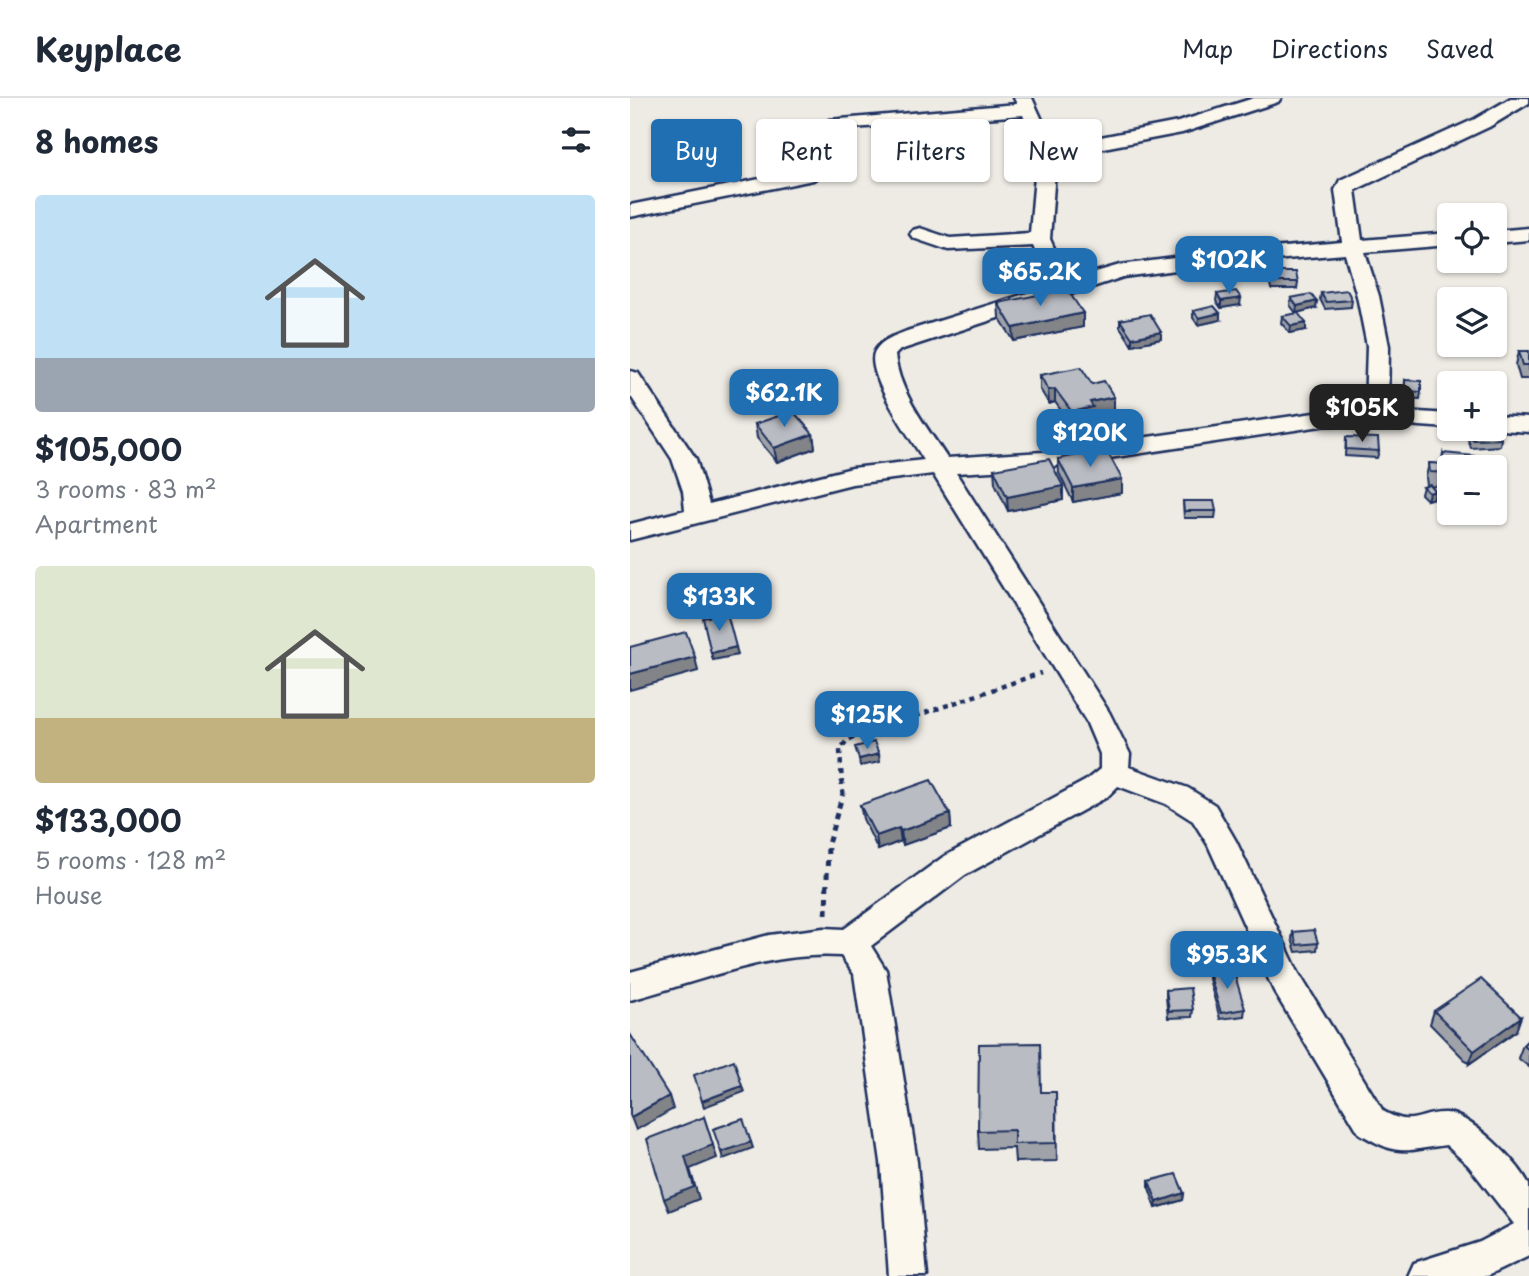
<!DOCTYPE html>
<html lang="en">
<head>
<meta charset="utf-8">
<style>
  :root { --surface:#fff; --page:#f2f2f3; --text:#1f2937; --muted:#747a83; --line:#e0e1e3; --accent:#1f6fb2 }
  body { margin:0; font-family:"Playpen Sans",sans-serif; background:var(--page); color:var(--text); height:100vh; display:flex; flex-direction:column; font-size:26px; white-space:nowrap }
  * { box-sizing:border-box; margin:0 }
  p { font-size:23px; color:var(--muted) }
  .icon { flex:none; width:38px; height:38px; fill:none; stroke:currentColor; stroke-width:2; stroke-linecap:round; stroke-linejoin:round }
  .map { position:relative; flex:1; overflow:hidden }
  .details { display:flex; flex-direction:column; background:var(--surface); width:630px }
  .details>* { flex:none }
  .banner { position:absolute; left:21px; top:21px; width:665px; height:63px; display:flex; gap:14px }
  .controls { position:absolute; left:807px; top:105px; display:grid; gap:14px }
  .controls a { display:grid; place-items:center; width:70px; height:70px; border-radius:7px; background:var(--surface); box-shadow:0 2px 5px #0004; font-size:35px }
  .price { position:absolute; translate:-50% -60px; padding:0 16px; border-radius:14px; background:var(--accent); color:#fff; font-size:23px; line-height:46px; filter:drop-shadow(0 2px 4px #0008) }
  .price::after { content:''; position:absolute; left:50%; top:42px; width:21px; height:16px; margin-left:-10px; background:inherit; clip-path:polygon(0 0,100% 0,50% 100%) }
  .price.selected { background:#222; color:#fff }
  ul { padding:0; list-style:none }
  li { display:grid; align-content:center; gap:14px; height:371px; padding:0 35px }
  li span { display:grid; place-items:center; height:217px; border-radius:7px; color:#555 }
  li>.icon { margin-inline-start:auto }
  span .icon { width:126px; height:126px; fill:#fffc; stroke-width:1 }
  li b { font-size:30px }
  h2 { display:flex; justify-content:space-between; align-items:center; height:84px; padding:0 35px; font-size:30px }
  .pill { padding:0 24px; border-radius:7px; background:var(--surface); box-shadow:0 2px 5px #0004; font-size:24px; line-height:63px }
  .pill.selected { background:var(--accent); color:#fff }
  header { display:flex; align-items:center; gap:42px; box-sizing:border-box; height:98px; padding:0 35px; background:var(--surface); border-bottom:2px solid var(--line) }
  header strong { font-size:33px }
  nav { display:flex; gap:38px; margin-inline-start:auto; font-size:24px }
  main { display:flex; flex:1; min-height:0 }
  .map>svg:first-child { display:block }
</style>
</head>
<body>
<header>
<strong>Keyplace</strong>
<nav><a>Map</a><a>Directions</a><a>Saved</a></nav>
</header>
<main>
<section class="details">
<h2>8 homes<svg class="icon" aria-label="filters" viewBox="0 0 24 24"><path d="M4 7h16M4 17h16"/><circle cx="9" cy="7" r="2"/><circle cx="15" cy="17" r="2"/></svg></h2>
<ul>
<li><span style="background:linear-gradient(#bfe0f5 75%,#9aa5b1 0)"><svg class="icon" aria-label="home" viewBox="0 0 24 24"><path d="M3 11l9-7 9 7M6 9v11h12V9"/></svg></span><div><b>$105,000</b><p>3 rooms · 83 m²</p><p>Apartment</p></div></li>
<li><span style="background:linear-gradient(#dfe7d0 70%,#c2b280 0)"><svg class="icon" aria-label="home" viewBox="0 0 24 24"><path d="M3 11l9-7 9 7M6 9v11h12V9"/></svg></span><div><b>$133,000</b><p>5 rooms · 128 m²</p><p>House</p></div></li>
</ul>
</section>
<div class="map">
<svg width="899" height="1178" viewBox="0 0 899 1178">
  <rect width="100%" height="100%" fill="#eeebe4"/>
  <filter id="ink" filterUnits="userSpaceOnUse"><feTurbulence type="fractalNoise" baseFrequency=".0143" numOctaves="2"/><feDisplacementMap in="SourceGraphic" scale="14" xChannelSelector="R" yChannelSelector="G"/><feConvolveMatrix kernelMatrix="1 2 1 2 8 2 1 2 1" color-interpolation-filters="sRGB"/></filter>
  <g filter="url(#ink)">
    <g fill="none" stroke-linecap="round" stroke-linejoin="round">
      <defs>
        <g id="minor">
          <path d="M384,0H402L424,48L548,24L624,0H651L648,4L552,35L426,59L420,141L438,182L490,167L584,155L712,144L705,92L710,82L845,21L881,0H899V5L859,29L725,92L732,142L819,135V147L735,154L749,198L759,248L758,312L819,316V330L746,325L698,327L413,370L326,375L479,614L500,656L499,669L558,690L585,707L606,743L668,874L753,1013C784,1031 788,1014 816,1015C840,1016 891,1066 899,1087C899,1099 899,1143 899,1158L857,1178H778L784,1165L850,1144L884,1126L838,1067L816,1047C774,1052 770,1060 729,1035L644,893L578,747L563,723L536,706L488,688L477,699L335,777L241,848L256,872L287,1064L297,1178H259L251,1064L224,876L211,858C139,853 69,884 0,902V874L139,837L194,830L214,831L313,759L455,683L470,671V656L456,623L303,376L222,386L0,442V426L55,412L53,393L42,361L0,297V273L8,275L66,361L79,406L222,370L294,362C282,342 233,274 245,253C252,241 265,238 277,233L420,188L403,148L318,152L283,140L280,136L283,132L290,130L320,140L400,135L407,55L393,17L210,31L204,34C208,57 204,71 183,82L0,119V107L170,73C189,63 188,51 185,32L199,22L387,6ZM715,156L727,198L737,248L735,311L698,313L413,354L317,360C297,329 269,295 265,257L270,252L493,179L584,167Z"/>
          <polygon points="899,130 899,142 864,145 864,133"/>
          <polygon points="864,318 899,320 899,334 858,331 864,331"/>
        </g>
      </defs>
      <use href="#minor" stroke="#1b2f5e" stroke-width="5"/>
      <polyline stroke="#1b2f5e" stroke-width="4.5" stroke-dasharray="5 5" stroke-linecap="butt" points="212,687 210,652 217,642 411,575"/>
      <polyline stroke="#1b2f5e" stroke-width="5" stroke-dasharray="6 6" stroke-linecap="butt" points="196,816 198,746 213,695 212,685"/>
      <use href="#minor" fill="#fbf7ec" fill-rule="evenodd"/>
    </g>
    <g fill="#9fa2a8" stroke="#1b2f5e" stroke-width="2">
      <polygon points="640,174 668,184 667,191 641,191 639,181"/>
      <polygon points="691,195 722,202 721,209 695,211 690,201"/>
      <polygon points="587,196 610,207 591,210 586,203"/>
      <polygon points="661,200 686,210 666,215 660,207"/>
      <polygon points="368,205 453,215 453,229 384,243 369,219"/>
      <polygon points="563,213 590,222 568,227 563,220"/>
      <polygon points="652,218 676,232 660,235 651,225"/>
      <polygon points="490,222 531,234 531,241 502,247 490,229"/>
      <polygon points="889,253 899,253 899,282 899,281 890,281 886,267"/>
      <polygon points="410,277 462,286 484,313 463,317 463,323 442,328 425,304 419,306 410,291"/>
      <polygon points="775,282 791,294 790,301 774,300"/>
      <polygon points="125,326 183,336 185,350 147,364 127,340"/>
      <polygon points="838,332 871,341 870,348 841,350 837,339"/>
      <polygon points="716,339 749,353 747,360 715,358"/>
      <polygon points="813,355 819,369 819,408 808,406 812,389 801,388 804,400 797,402 791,396 793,389 797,388 796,379 799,365 811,366"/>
      <polygon points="428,361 492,381 492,395 443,404 429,375"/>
      <polygon points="364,371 433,388 433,402 378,413 365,385"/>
      <polygon points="553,403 586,413 585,420 554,420"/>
      <polygon points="230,707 320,716 321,730 273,747 271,743 248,752 233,721"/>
      <polygon points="663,834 688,845 687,852 666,854 662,841"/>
      <polygon points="579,839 612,856 611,863 586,868 578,846"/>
      <polygon points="579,874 615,911 614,918 590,921 579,881"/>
      <polygon points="536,892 563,912 562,919 538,920 536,899"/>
      <polygon points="804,913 886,933 839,966 800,926"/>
      <polygon points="899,941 899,969 888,960 893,947"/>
      <polygon points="411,994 426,994 427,1063 385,1064 384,1050 349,1051 348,1033"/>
      <polygon points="519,1083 554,1095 553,1102 526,1110 519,1090"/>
    </g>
    <g fill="#828488" stroke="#1b2f5e" stroke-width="2">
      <polygon points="611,200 610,207 591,210 591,203"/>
      <polygon points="687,203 686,210 666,215 667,208"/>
      <polygon points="453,215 453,229 384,243 383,230"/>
      <polygon points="590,215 590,222 568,227 569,220"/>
      <polygon points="676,225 676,232 660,235 661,228"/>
      <polygon points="531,234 531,241 502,247 502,240"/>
      <polygon points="425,291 425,304 419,306 418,292"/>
      <polygon points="484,299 484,313 463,317 463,323 442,328 442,314 460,304"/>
      <polygon points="183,336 185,350 147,364 144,350"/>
      <polygon points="492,381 492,395 443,404 443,390"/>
      <polygon points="433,388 433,402 378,413 377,399"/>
      <polygon points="805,393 804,400 797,402 799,395"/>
      <polygon points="106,549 108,557 83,562 81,555"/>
      <polygon points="65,559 68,573 0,592 0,576"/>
      <polygon points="249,656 250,664 230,668 229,661"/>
      <polygon points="320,716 321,730 273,747 271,733"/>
      <polygon points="269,730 271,743 248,752 246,738"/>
      <polygon points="612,856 611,863 586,868 587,861"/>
      <polygon points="891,919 886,933 839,966 844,953"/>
      <polygon points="112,988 114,994 74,1009 72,1003"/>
      <polygon points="39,998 43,1011 6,1032 1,1019"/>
      <polygon points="74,1019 87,1060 60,1071 69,1101 39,1113 34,1101"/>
      <polygon points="121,1044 123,1050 93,1061 91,1054"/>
      <polygon points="554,1095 553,1102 526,1110 527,1104"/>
    </g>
    <g fill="#b9bcc3" stroke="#1b2f5e" stroke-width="2">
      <polygon points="640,174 666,174 668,184 642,184"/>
      <polygon points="437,191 453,215 383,230 368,205"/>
      <polygon points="717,192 722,202 696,204 691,195"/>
      <polygon points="606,193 611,200 591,203 587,196"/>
      <polygon points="681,196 687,203 667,208 661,200"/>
      <polygon points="584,208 590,215 569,220 563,213"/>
      <polygon points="668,215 676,225 661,228 652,218"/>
      <polygon points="520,216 531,234 502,240 490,222"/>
      <polygon points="889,253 899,253 899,267 893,267"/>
      <polygon points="451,269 462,286 474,283 484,299 460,304 463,309 442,314 425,291 418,292 410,277"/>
      <polygon points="775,282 791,283 791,294 775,293"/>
      <polygon points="163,313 183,336 144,350 125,326"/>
      <polygon points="864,330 867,330 871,341 843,342 838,332"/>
      <polygon points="716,339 748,340 749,353 716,351"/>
      <polygon points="476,351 492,381 443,390 428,361"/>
      <polygon points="813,355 844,358 845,366 858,367 858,369 819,369 819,375 800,374 799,365 813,366"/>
      <polygon points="419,361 433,388 377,399 364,371"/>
      <polygon points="800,387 805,393 799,395 793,389"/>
      <polygon points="812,389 819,390 819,400 810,399"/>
      <polygon points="553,403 584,403 586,413 554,413"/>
      <polygon points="97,515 106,549 81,555 73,520"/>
      <polygon points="56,534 65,559 0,576 0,549"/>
      <polygon points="244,644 249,656 229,661 225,649"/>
      <polygon points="301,682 320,716 271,733 269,730 246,738 230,707"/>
      <polygon points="684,832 688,845 667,847 663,834"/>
      <polygon points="603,834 612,856 587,861 579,839"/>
      <polygon points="603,871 615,911 591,915 579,874"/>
      <polygon points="851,881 891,919 844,953 804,913"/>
      <polygon points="560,890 563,912 539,913 536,892"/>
      <polygon points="0,936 39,998 1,1019 0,1017"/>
      <polygon points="899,941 899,952 893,947"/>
      <polygon points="410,945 411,994 426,994 426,1045 384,1046 384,1032 348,1033 349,946"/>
      <polygon points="104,962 112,988 72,1003 64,977"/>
      <polygon points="74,1019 83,1047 55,1058 64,1089 34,1101 17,1041"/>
      <polygon points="113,1021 121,1044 91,1054 83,1031"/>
      <polygon points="546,1076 554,1095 527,1104 519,1083"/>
    </g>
  </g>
</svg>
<div class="controls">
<a><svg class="icon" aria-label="locate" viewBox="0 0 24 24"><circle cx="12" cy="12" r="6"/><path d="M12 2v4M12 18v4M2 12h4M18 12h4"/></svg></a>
<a><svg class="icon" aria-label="layers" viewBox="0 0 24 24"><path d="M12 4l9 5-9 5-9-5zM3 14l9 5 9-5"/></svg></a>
<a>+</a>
<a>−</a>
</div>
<b class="price" style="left:599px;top:198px">$102K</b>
<b class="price" style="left:410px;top:210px">$65.2K</b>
<b class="price" style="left:154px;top:331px">$62.1K</b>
<b class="price selected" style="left:732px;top:346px">$105K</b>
<b class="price" style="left:460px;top:371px">$120K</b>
<b class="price" style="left:89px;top:535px">$133K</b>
<b class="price" style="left:237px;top:653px">$125K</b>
<b class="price" style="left:597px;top:893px">$95.3K</b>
<div class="banner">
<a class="pill selected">Buy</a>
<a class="pill">Rent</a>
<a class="pill">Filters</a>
<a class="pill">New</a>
</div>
</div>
</main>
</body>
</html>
